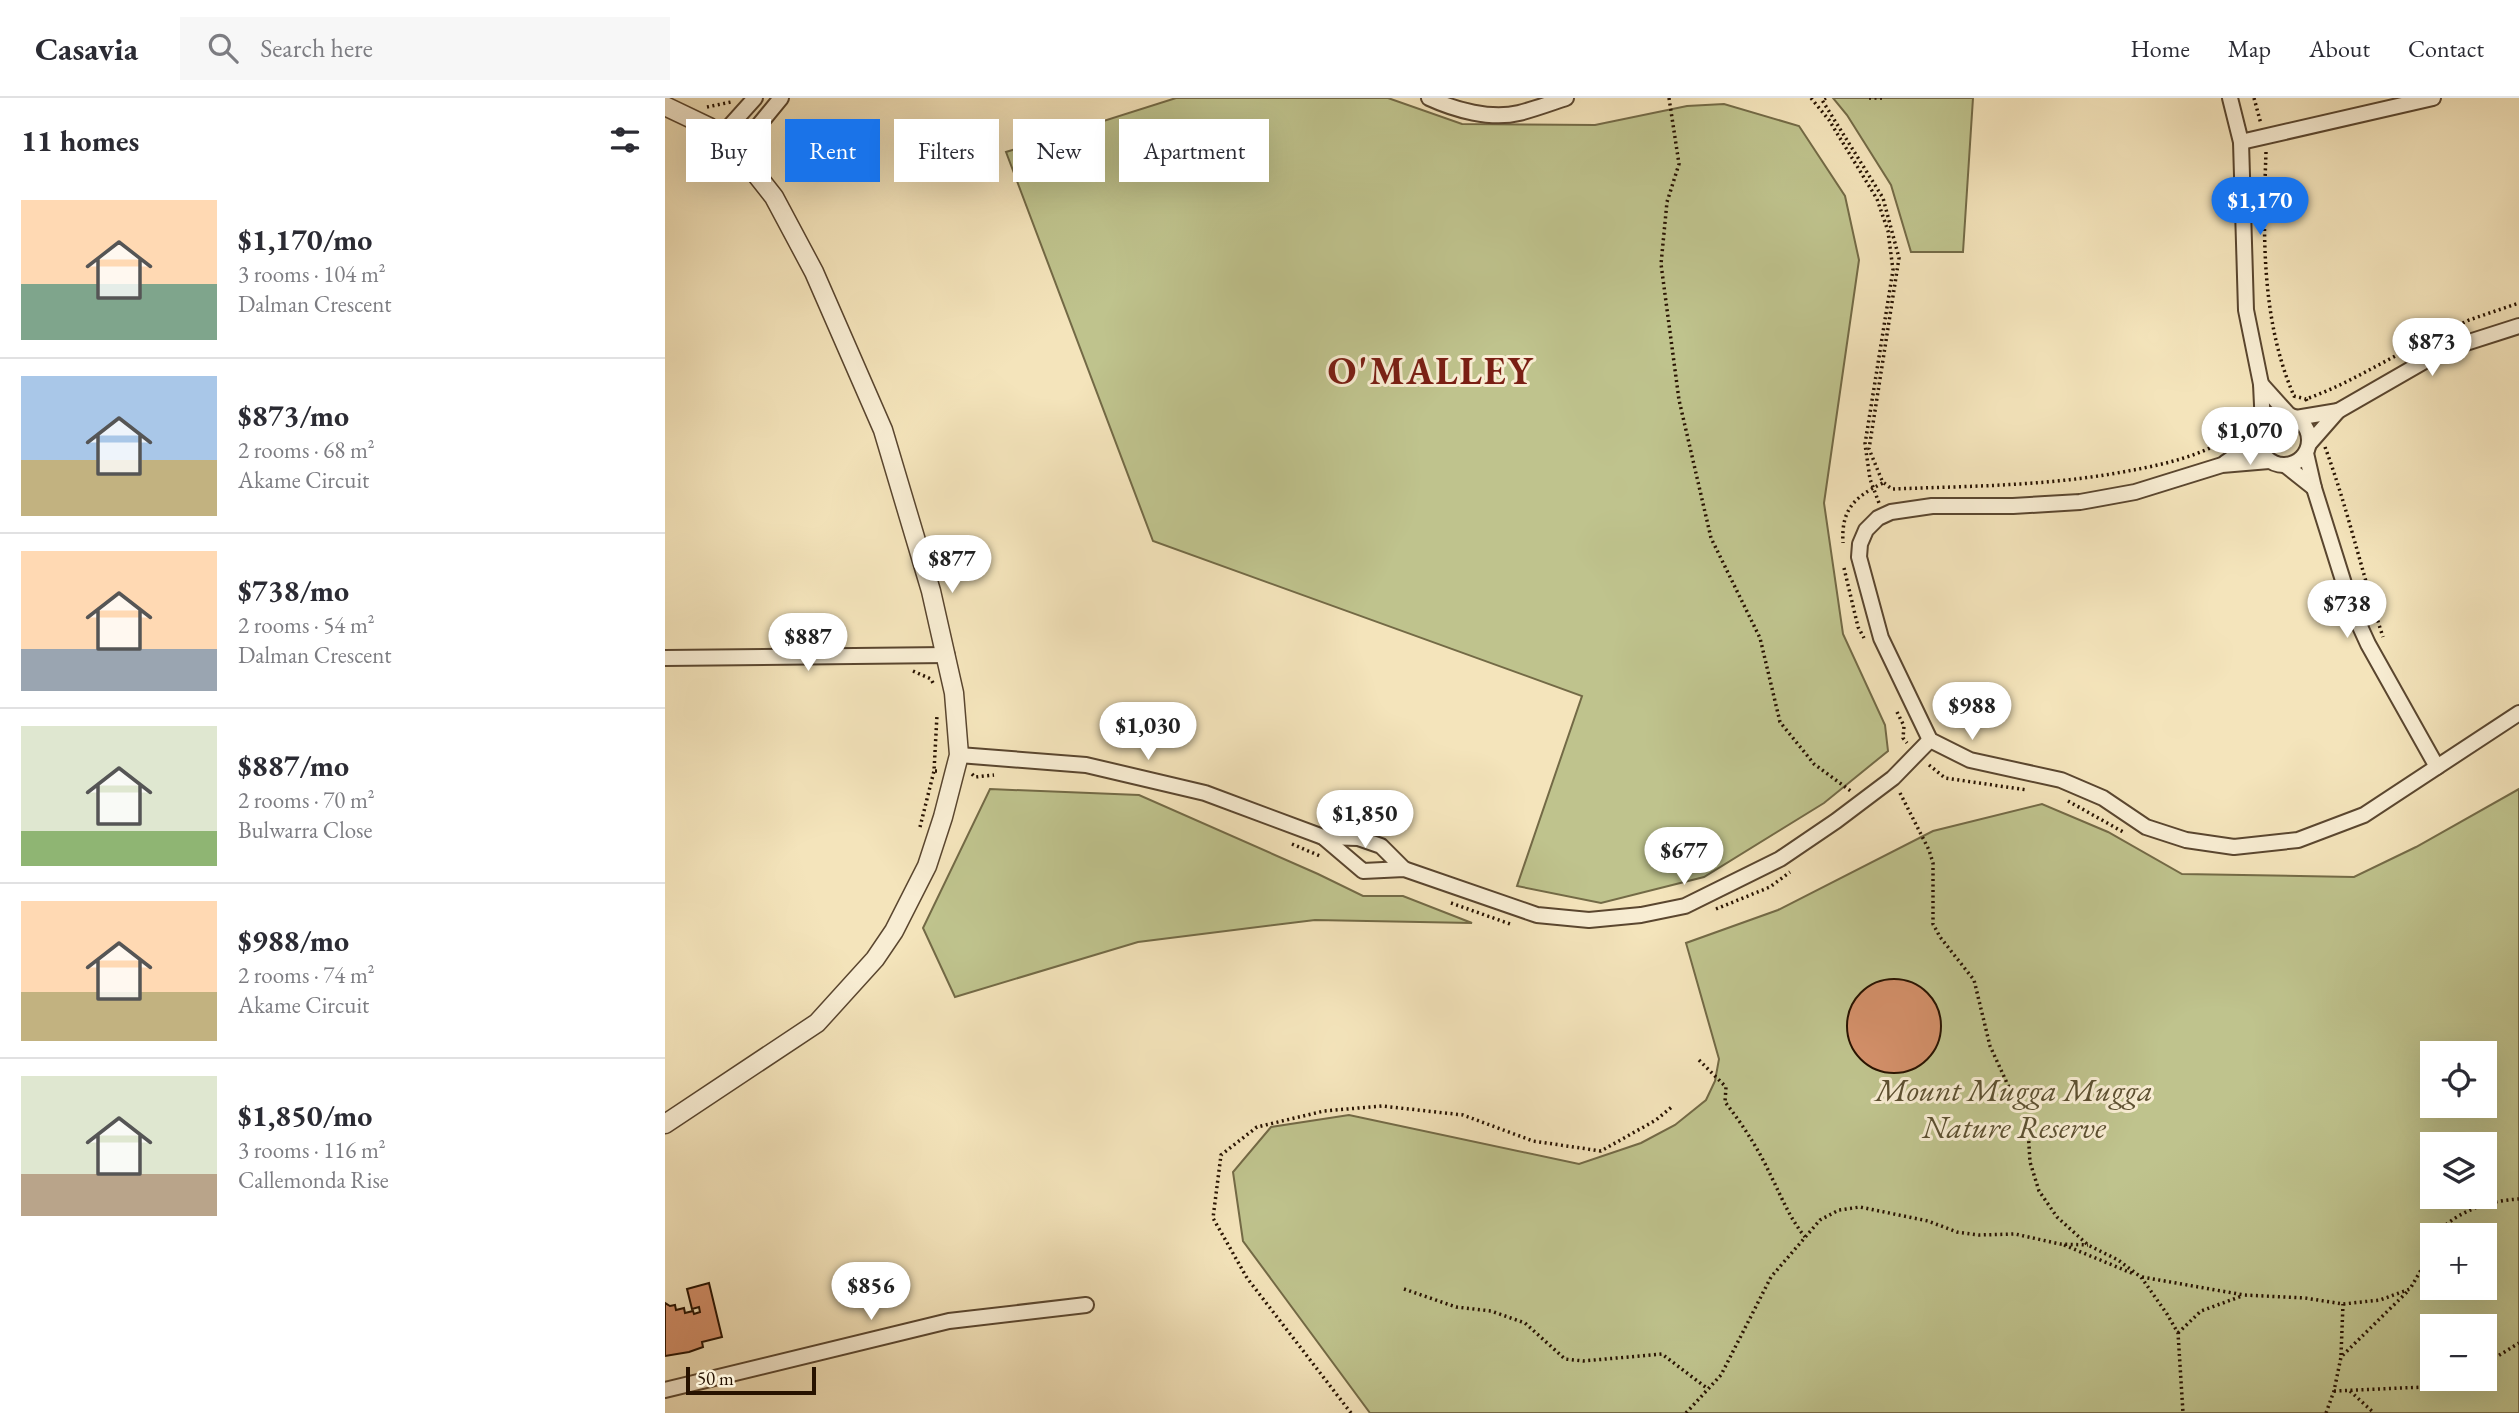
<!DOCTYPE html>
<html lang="en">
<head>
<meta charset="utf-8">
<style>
  :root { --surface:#fff; --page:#f7f7f7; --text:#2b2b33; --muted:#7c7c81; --line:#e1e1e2; --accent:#1a73e8 }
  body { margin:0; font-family:"EB Garamond",serif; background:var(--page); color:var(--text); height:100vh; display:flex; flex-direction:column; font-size:26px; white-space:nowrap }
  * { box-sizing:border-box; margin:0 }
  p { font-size:23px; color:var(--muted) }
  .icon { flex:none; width:38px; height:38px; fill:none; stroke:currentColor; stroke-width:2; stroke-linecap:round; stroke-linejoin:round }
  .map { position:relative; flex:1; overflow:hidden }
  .panel { display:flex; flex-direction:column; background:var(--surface); width:665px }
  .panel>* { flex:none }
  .top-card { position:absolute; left:21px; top:21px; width:665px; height:63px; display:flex; gap:14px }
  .fabs { position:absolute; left:1755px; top:943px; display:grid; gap:14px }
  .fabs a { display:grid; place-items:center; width:77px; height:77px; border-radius:0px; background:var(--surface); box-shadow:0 7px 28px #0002; font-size:35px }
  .scale { position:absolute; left:21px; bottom:18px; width:130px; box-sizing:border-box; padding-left:7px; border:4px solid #271200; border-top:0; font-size:19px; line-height:24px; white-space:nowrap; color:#271200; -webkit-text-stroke:5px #f8edd3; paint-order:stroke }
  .price { position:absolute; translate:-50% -60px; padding:0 16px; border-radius:24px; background:#fff; color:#222; font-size:23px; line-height:46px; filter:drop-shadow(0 2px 4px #0008) }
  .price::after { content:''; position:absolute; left:50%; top:42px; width:21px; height:16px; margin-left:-10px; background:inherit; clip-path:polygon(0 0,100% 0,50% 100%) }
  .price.selected { background:var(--accent); color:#fff }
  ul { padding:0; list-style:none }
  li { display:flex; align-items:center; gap:21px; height:175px; padding:0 21px }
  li+li { border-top:2px solid var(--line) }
  li span { display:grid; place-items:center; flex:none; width:196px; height:140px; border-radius:0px; color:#555 }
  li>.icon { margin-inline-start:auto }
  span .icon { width:84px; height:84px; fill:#fffc; stroke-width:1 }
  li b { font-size:30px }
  h2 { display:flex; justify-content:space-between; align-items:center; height:84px; padding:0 21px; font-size:30px }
  .chip { padding:0 24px; border-radius:0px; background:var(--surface); box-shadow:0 7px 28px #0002; font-size:24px; line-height:63px }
  .chip.selected { background:var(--accent); color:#fff }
  header { display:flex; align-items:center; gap:42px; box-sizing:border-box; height:98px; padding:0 35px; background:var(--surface); border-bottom:2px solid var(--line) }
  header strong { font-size:33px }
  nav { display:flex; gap:38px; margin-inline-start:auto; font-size:24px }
  .search { width:490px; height:63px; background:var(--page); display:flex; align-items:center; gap:18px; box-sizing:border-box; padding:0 24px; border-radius:0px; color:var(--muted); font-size:26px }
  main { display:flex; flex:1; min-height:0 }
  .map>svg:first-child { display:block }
</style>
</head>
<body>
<header>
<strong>Casavia</strong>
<div class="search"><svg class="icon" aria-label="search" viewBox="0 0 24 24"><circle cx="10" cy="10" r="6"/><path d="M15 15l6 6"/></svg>Search here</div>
<nav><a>Home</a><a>Map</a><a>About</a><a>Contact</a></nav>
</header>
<main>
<section class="panel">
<h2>11 homes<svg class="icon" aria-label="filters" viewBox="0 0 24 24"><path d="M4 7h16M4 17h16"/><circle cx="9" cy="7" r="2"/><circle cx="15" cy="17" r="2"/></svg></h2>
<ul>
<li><span style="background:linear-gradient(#ffd9b3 60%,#7fa58c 0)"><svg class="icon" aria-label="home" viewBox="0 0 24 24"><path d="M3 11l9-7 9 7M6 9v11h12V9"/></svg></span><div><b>$1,170/mo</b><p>3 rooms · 104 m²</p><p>Dalman Crescent</p></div></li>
<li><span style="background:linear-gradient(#a9c7e8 60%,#c2b280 0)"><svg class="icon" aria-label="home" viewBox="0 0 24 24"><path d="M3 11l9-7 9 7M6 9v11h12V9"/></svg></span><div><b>$873/mo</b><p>2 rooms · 68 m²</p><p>Akame Circuit</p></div></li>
<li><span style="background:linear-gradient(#ffd9b3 70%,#9aa5b1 0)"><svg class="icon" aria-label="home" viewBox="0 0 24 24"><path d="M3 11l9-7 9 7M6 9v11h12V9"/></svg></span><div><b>$738/mo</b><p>2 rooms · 54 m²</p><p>Dalman Crescent</p></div></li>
<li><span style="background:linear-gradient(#dfe7d0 75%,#8fb573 0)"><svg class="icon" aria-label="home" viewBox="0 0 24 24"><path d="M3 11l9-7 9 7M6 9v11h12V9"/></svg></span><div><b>$887/mo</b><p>2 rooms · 70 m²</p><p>Bulwarra Close</p></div></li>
<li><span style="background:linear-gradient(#ffd9b3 65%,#c2b280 0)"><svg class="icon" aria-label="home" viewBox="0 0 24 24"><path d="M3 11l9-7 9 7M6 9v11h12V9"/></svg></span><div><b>$988/mo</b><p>2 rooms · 74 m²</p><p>Akame Circuit</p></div></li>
<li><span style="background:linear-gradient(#dfe7d0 70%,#b9a48a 0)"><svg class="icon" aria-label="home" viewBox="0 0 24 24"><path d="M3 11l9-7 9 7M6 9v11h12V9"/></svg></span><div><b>$1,850/mo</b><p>3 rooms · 116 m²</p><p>Callemonda Rise</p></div></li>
</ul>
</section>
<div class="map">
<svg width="1854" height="1315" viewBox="0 0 1854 1315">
  <rect width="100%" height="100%" fill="#f4e4bb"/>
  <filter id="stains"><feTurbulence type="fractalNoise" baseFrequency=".00286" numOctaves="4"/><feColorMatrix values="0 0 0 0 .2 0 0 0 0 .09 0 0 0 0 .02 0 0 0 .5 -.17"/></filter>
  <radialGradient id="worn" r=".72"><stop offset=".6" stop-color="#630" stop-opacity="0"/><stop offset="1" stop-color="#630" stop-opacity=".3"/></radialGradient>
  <g fill="#bfc38d" stroke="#736a46" stroke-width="2" fill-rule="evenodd">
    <polygon points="511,0 723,0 797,26 930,27 1022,8 1059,6 1134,28 1180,98 1194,162 1159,405 1178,536 1220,627 1223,653 1159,705 1039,779 936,805 852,788 917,598 488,443 341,54"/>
    <polygon points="1168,0 1308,0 1298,154 1246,154 1226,87 1182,17"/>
    <polygon points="325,691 474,697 653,776 698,798 738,798 807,825 650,822 473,844 290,899 258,830"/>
    <path d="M1854,691V1315H705L578,1143L568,1074L606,1029L684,1017L914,1066L976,1045L1010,1027L1041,1002L1050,983L1054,961L1021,845L1113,812L1268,733L1377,706L1443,734L1517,776L1689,779L1751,749ZM1768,956H1820V1008H1768ZM1768,1046H1820V1099H1768ZM1768,1138H1820V1190H1768ZM1820,1228V1281H1768V1228Z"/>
  </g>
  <g fill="#d4906a" stroke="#271200" stroke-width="2">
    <circle cx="1229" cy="928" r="47"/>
    <polygon points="44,1185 57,1239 37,1244 38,1249 24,1254 0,1258 0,1205 5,1208 10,1207 11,1212 19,1210 20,1215 28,1213 29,1216 35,1214 34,1209 27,1211 22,1191"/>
  </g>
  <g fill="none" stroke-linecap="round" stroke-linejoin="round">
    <defs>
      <g id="minor">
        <path d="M764,0C790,12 826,22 854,15C870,11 886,5 901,0"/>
        <polyline points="1565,0 1576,44 1581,212 1596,286 1598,328"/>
        <polyline points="55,39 90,0"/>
        <polyline points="1576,44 1768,0"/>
        <polyline points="71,55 116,0"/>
        <polyline points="1596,286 1624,317"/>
        <circle cx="1619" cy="342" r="25"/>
        <polyline points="1631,320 1673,313"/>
        <polyline points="1644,346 1673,313 1779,252 1854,228"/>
        <polyline points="1641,355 1649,390 1687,511 1703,546 1772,669"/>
        <polyline points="1604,363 1557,367 1470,394 1415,404 1348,408 1267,408 1226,414 1213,420 1201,432 1195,446 1194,459 1216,540 1265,642 1305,662 1396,682 1438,700 1481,729 1521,742 1569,749 1633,742 1699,717 1854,615"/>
        <polyline points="1560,365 1593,342"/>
        <polyline points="1620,367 1649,390"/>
        <polyline points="0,560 282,557"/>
        <polyline points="294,657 421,667 540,695 658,739 693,740 716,748 739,771"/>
        <polyline points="658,739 698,773 739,771 872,817 924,822 976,817 1020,808 1115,761 1171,723 1228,680 1265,642"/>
        <polyline points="0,1292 284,1223 421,1207"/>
      </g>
      <polyline id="tertiary" points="0,8 44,29 83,66 109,99 149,174 218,332 266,493 289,595 294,657 278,719 262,768 229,833 210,861 152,925 0,1026"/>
    </defs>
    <use href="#minor" stroke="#5a462f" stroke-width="18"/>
    <use href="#tertiary" stroke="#5a462f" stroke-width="21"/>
    <g stroke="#271200" stroke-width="3.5" stroke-dasharray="2 3.5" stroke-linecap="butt">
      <polyline points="1004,0 1014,66 1002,104 996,166 1014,302 1046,440 1095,540 1115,624 1149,666 1187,694"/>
      <polyline points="1146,0 1164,22 1212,101 1223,133 1228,172 1200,346 1205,381 1214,405"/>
      <path d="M1161,0L1157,2L1218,100L1234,160L1204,351L1218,385C1189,399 1176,412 1178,445"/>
      <polyline points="1204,0 1220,0"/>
      <polyline points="1589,0 1596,26"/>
      <polyline points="42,9 66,4"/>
      <path d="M1601,54C1598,136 1596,222 1629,298L1641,301"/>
      <polyline points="1778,235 1804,222 1854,205"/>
      <path d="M1642,303L1641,301C1684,286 1723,260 1764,241"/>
      <path d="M1660,349C1683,411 1697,476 1718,539"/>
      <path d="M1219,385L1227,391C1307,388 1385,388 1463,373C1496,367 1532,359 1560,342C1574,334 1573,321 1583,314"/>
      <polyline points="1179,470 1193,529 1199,540"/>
      <polyline points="248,573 266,581 268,585"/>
      <polyline points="1232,614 1239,628 1238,640 1242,645"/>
      <polyline points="1264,667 1280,680 1362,692"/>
      <polyline points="272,673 269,673 272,617"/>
      <polyline points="307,676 310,679 329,677"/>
      <polyline points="1235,695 1264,752 1268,765 1268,826 1275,839 1309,882 1325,948 1363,1031 1365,1064 1374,1093 1392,1119 1423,1147 1453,1162 1476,1179 1502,1216 1513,1235 1518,1315"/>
      <polyline points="1403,703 1460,735"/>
      <polyline points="255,729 269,673"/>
      <polyline points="627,746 655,758"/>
      <polyline points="786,805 848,827"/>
      <polyline points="1051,811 1105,789 1125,774"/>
      <path d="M1034,962L1061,989L1060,1004C1078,1027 1094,1052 1106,1078C1117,1100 1124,1119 1140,1139"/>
      <path d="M1769,1138C1792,1113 1821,1103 1854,1101"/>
      <polyline points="1399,1147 1469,1176"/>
      <polyline points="1477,1179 1579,1197 1640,1200 1678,1206 1715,1202 1745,1191 1760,1165 1768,1142"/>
      <polyline points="739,1191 791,1209 826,1213 860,1225 900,1261 918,1263 997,1256 1043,1291"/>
      <polyline points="1513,1235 1536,1213 1577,1198"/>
      <polyline points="1676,1257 1678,1206"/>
      <polyline points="1820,1266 1854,1245"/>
      <polyline points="1669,1293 1783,1288 1794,1281"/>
      <polyline points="1685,1293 1709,1315"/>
      <polyline points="686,1315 582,1180 548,1120 556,1057 592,1029 659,1013 717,1008 798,1017 868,1043 936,1053 991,1022 1008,1008"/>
      <polyline points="1021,1315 1056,1277 1106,1179 1155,1122 1174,1112 1195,1109 1263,1123 1292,1134 1314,1137 1350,1136 1395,1146 1423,1147"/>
      <polyline points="1661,1315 1669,1293 1676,1259 1743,1193"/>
    </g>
    <use href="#minor" stroke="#f8edd3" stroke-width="14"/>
    <use href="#tertiary" stroke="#f8edd3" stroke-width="18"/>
  </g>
  <g text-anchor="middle" stroke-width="6" stroke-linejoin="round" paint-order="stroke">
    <g font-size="32" font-style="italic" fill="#5c5031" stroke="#f8edd3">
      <text x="1349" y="1003">Mount Mugga Mugga<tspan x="1349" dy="37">Nature Reserve</tspan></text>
    </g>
    <g font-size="38" font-weight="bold" letter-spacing="2" fill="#7a1f14" stroke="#f8edd3">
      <text x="766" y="286">O'MALLEY</text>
    </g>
  </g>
  <rect width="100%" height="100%" filter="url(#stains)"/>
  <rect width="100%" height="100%" fill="url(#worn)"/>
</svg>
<div class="fabs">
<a><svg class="icon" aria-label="locate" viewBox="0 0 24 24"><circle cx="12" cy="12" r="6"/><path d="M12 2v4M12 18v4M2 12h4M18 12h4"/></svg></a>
<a><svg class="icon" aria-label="layers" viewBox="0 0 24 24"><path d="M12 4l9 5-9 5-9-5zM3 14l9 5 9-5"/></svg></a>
<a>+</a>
<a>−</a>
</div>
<div class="scale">50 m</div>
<b class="price selected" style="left:1595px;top:139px">$1,170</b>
<b class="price" style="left:1767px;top:280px">$873</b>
<b class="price" style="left:1585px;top:369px">$1,070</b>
<b class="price" style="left:287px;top:497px">$877</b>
<b class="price" style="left:1682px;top:542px">$738</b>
<b class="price" style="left:143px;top:575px">$887</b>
<b class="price" style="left:1307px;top:644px">$988</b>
<b class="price" style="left:483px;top:664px">$1,030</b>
<b class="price" style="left:700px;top:752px">$1,850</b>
<b class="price" style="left:1019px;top:789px">$677</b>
<b class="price" style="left:206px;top:1224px">$856</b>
<div class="top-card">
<a class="chip">Buy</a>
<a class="chip selected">Rent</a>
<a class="chip">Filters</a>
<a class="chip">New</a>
<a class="chip">Apartment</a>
</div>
</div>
</main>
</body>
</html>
